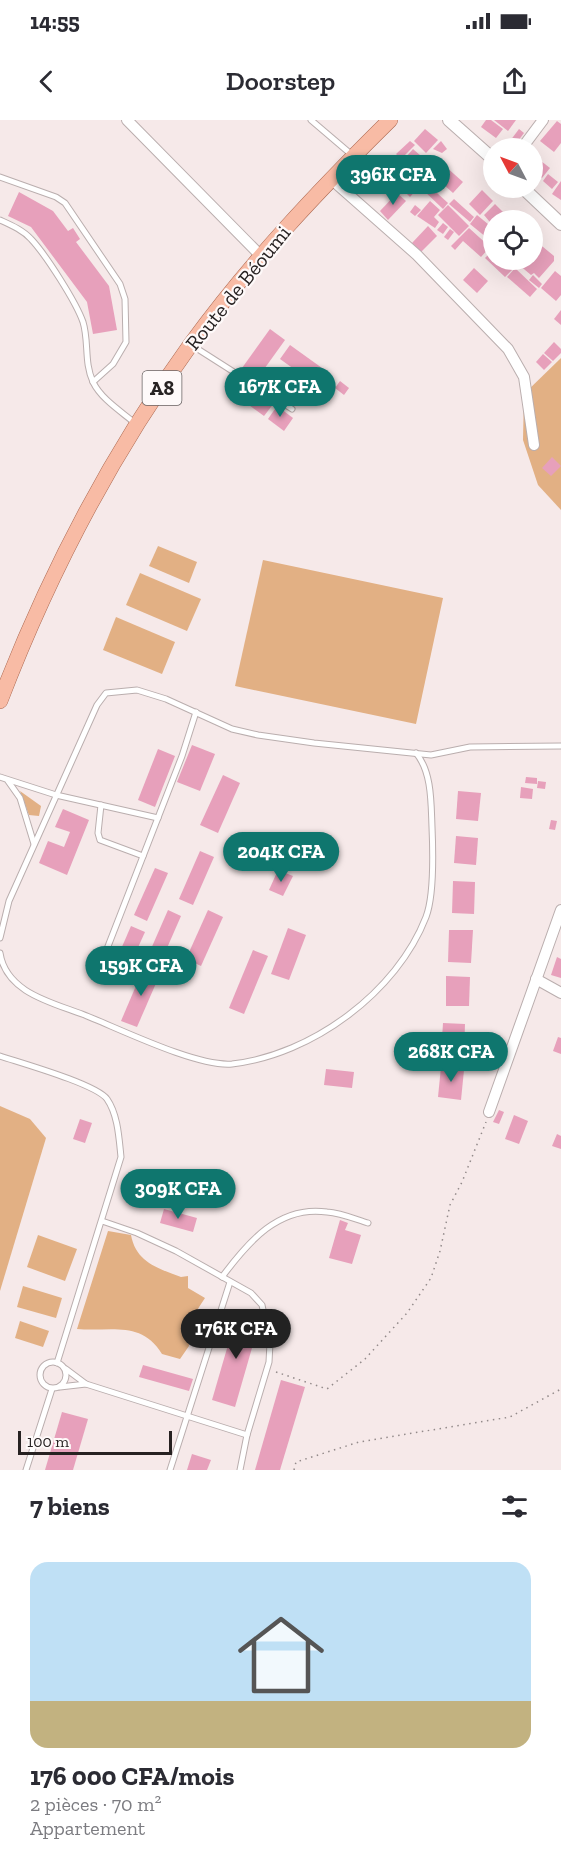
<!DOCTYPE html>
<html lang="fr">
<head>
<meta charset="utf-8">
<style>
  :root { --surface:#fff; --page:#f2f2f3; --text:#2b2b33; --muted:#7c7c81; --accent:#0f766e }
  body { margin:0; font-family:"Zilla Slab",serif; background:var(--page); color:var(--text); height:100vh; display:flex; flex-direction:column; font-size:22px; white-space:nowrap }
  * { box-sizing:border-box; margin:0 }
  p { font-size:20px; color:var(--muted) }
  .icon { flex:none; width:33px; height:33px; fill:none; stroke:currentColor; stroke-width:2; stroke-linecap:round; stroke-linejoin:round }
  .map { position:relative; height:1350px; overflow:hidden }
  .drawer { display:flex; flex-direction:column; background:var(--surface); flex:1 }
  .drawer>* { flex:none }
  .needle { width:39px; rotate:311deg }
  .fabs { position:absolute; left:483px; top:18px; display:grid; gap:12px }
  .fabs a { display:grid; place-items:center; width:60px; height:60px; border-radius:50%; background:var(--surface); box-shadow:0 6px 24px #0002; font-size:30px }
  .scale { position:absolute; left:18px; bottom:15px; width:154px; box-sizing:border-box; padding-left:6px; border:3px solid #272222; border-top:0; font-size:16px; line-height:21px; white-space:nowrap; color:#272222; -webkit-text-stroke:4px #fef9f9; paint-order:stroke }
  .price { position:absolute; translate:-50% -51px; padding:0 14px; border-radius:21px; background:var(--accent); color:#fff; font-size:20px; line-height:39px; filter:drop-shadow(0 2px 3px #0008) }
  .price::after { content:''; position:absolute; left:50%; top:36px; width:18px; height:14px; margin-left:-9px; background:inherit; clip-path:polygon(0 0,100% 0,50% 100%) }
  .price.current { background:#222; color:#fff }
  ul { padding:0; list-style:none }
  li { display:grid; align-content:center; gap:12px; height:318px; padding:0 30px }
  li span { display:grid; place-items:center; height:186px; border-radius:18px; color:#555 }
  li>.icon { margin-inline-start:auto }
  span .icon { width:108px; height:108px; fill:#fffc; stroke-width:1 }
  li b { font-size:26px }
  h2 { display:flex; justify-content:space-between; align-items:center; height:72px; padding:0 30px; font-size:26px }
  .status { display:flex; justify-content:space-between; align-items:center; height:42px; padding:0 30px; background:var(--surface); direction:ltr }
  .status svg { height:16px; fill:currentColor }
  header { display:flex; justify-content:space-between; align-items:center; height:78px; padding:0 30px; background:var(--surface); font-size:27px; font-weight:600 }
  .map>svg:first-child { display:block }
</style>
</head>
<body>
<div class="status"><b>14:55</b><svg viewBox="0 0 49 12"><path d="M0 12V9h3v3zM5 12V6h3v6zM10 12V3h3v9zM15 12V0h3v12zM26 1h20v11H26zM47 4h2v5h-2z"/></svg></div>
<header><svg class="icon" aria-label="back" viewBox="0 0 24 24"><path d="M15 5l-7 7 7 7"/></svg>Doorstep<svg class="icon" aria-label="share" viewBox="0 0 24 24"><path d="M12 15V3M7 8l5-5 5 5M5 13v7h14v-7"/></svg></header>
<div class="map">
<svg width="561" height="1350" viewBox="0 0 561 1350">
  <rect width="100%" height="100%" fill="#f6e9e9"/>
  <g fill="#e2b084">
    <polygon points="561,238 561,390 538,365 523,320 524,274"/>
    <polygon points="158,426 197,442 189,463 149,446"/>
    <polygon points="263,440 443,478 416,604 235,566"/>
    <polygon points="140,453 201,479 187,511 126,485"/>
    <polygon points="116,497 175,522 162,554 103,530"/>
    <polygon points="20,671 41,686 39,696 29,695"/>
    <polygon points="0,986 30,999 46,1018 0,1171"/>
    <path d="M108,1111L131,1115C136,1142 157,1148 181,1157L188,1156V1168L205,1178C194,1194 187,1206 189,1226L180,1239L162,1234C141,1200 111,1212 77,1209Z"/>
    <polygon points="38,1115 77,1129 65,1161 27,1147"/>
    <polygon points="23,1166 62,1178 56,1198 17,1187"/>
    <polygon points="20,1201 49,1211 43,1227 15,1218"/>
  </g>
  <g fill="#e7a0bb">
    <polygon points="486,0 491,0 503,9 496,18 481,7"/>
    <polygon points="494,0 516,0 508,11"/>
    <polygon points="557,1 561,4 561,23 554,32 540,21"/>
    <polygon points="425,9 438,20 426,33 414,21"/>
    <polygon points="519,9 524,13 515,25 510,21"/>
    <polygon points="410,21 415,25 401,39 396,34"/>
    <polygon points="441,21 447,29 442,33 433,29"/>
    <polygon points="413,29 421,36 414,44 406,37"/>
    <polygon points="396,37 415,54 399,71 381,55"/>
    <polygon points="424,39 435,50 425,60 414,49"/>
    <polygon points="541,41 550,48 542,58 533,51"/>
    <polygon points="445,46 463,62 453,73 435,57"/>
    <polygon points="548,54 558,62 552,69 543,61"/>
    <polygon points="378,55 396,70 391,76 373,60"/>
    <polygon points="561,61 561,80 552,74"/>
    <polygon points="426,63 448,83 443,89 421,68"/>
    <polygon points="411,64 417,69 410,77 404,71"/>
    <polygon points="482,70 493,81 480,95 469,84"/>
    <polygon points="19,72 53,91 68,111 73,108 80,119 76,122 109,166 117,210 93,214 87,182 31,107 8,96"/>
    <polygon points="397,73 406,81 388,100 380,91"/>
    <polygon points="454,79 474,97 470,102 449,84"/>
    <polygon points="430,81 440,90 434,97 439,102 435,108 417,96"/>
    <polygon points="495,84 508,97 505,100 494,100 494,107 484,95"/>
    <polygon points="415,85 421,90 415,96 410,92"/>
    <polygon points="448,85 469,106 459,116 438,95"/>
    <polygon points="477,95 494,109 492,122 470,104"/>
    <polygon points="443,103 448,107 443,114 437,110"/>
    <polygon points="428,106 437,116 421,132 412,123"/>
    <polygon points="469,108 490,127 481,137 463,121 455,130 451,126"/>
    <polygon points="450,109 454,112 448,120 444,117"/>
    <polygon points="537,122 554,136 554,141 539,158 534,153 531,155 518,144 522,140 532,140 532,128"/>
    <polygon points="494,129 494,140 505,140 514,148 505,157 485,138"/>
    <polygon points="474,148 488,161 477,173 463,160"/>
    <polygon points="515,148 537,169 530,177 507,157"/>
    <polygon points="555,151 561,156 561,175 556,181 541,168"/>
    <polygon points="533,155 542,164 539,168 529,160"/>
    <polygon points="561,190 561,205 554,199"/>
    <polygon points="270,209 285,220 257,259 242,248"/>
    <polygon points="554,222 561,229 561,233 553,241 544,233"/>
    <polygon points="290,225 329,253 319,267 280,239"/>
    <polygon points="543,234 552,242 544,250 536,242"/>
    <polygon points="241,259 274,283 264,296 231,272"/>
    <polygon points="340,261 349,268 344,275 335,268"/>
    <polygon points="277,286 293,298 284,311 268,299"/>
    <polygon points="552,337 561,346 551,356 542,348"/>
    <polygon points="192,625 215,634 200,671 177,662"/>
    <polygon points="158,629 175,636 155,687 138,680"/>
    <polygon points="223,655 240,663 218,713 200,705"/>
    <polygon points="526,657 537,658 537,664 525,663"/>
    <polygon points="538,661 546,662 545,669 537,668"/>
    <polygon points="521,667 533,669 532,679 520,678"/>
    <polygon points="458,671 481,673 478,701 456,699"/>
    <polygon points="63,689 89,700 67,755 39,743 48,721 64,727 70,712 55,707"/>
    <polygon points="551,700 557,701 555,710 549,709"/>
    <polygon points="456,716 478,718 476,745 454,743"/>
    <polygon points="200,731 214,737 193,785 179,779"/>
    <polygon points="155,748 168,753 147,801 134,795"/>
    <polygon points="278,750 293,756 283,776 269,770"/>
    <polygon points="453,761 475,762 474,794 452,793"/>
    <polygon points="168,790 181,796 160,844 147,838"/>
    <polygon points="208,790 223,797 201,846 186,839"/>
    <polygon points="131,806 145,812 121,865 108,859"/>
    <polygon points="288,808 306,815 289,860 271,854"/>
    <polygon points="449,810 473,810 471,843 448,842"/>
    <polygon points="253,830 268,836 244,894 229,888"/>
    <polygon points="557,837 561,839 561,858 551,855"/>
    <polygon points="144,847 160,854 137,907 121,901"/>
    <polygon points="446,856 470,857 469,886 446,886"/>
    <polygon points="443,903 465,904 464,934 441,933"/>
    <polygon points="558,917 561,918 561,934 553,931"/>
    <polygon points="441,947 464,950 461,980 438,977"/>
    <polygon points="326,949 354,952 352,968 324,965"/>
    <polygon points="499,990 504,992 499,1004 493,1002"/>
    <polygon points="514,995 528,1001 519,1024 505,1019"/>
    <polygon points="80,999 92,1003 85,1023 73,1019"/>
    <polygon points="557,1014 561,1016 561,1029 552,1026"/>
    <polygon points="164,1089 197,1098 193,1112 160,1103"/>
    <polygon points="340,1100 348,1103 345,1110 361,1115 352,1144 329,1138"/>
    <polygon points="237,1194 260,1200 235,1287 212,1280"/>
    <polygon points="143,1245 193,1259 189,1271 139,1257"/>
    <polygon points="281,1260 305,1267 280,1350 255,1350"/>
    <polygon points="62,1292 88,1299 73,1350 45,1350"/>
    <polygon points="192,1334 211,1340 207,1350 187,1350"/>
  </g>
  <g fill="none" stroke-linecap="round" stroke-linejoin="round">
    <defs>
      <g id="service">
        <polyline points="311,0 352,35"/>
        <polyline points="0,57 56,77 65,83 120,164 125,179 126,222 113,244 93,262"/>
        <path d="M0,100C11,105 23,110 31,119C46,135 76,182 83,202C89,221 84,243 93,262C101,279 122,292 136,304"/>
        <polyline points="193,226 292,289"/>
        <polyline points="0,657 56,675 158,698"/>
        <polyline points="8,661 20,678 34,724"/>
        <polyline points="101,685 98,713 100,720 143,736"/>
        <polyline points="0,818 9,781 97,585 106,573 137,570 166,579 232,609 258,615 314,623 431,635 470,627 561,626"/>
        <path d="M0,833C6,872 50,882 82,894C118,908 196,947 232,944C312,935 397,872 426,797C434,776 433,730 432,707C431,683 432,652 416,633"/>
        <polyline points="98,852 182,636 196,592"/>
        <path d="M0,936C21,943 96,964 107,979C118,995 119,1018 121,1037L57,1243"/>
        <polyline points="102,1101 137,1113 176,1131 251,1173 262,1185 270,1223 269,1242 247,1315 240,1350"/>
        <path d="M222,1157C248,1122 279,1085 327,1092C341,1093 355,1099 368,1103"/>
        <circle cx="53" cy="1255" r="13"/>
        <polyline points="86,1264 247,1315"/>
        <polyline points="60,1267 86,1264 66,1249"/>
        <polyline points="26,1350 52,1269"/>
        <polyline points="170,1350 230,1162"/>
      </g>
      <g id="minor">
        <polyline points="127,0 261,136"/>
        <polyline points="522,28 543,0"/>
        <polyline points="331,59 417,135 508,229 524,257 534,325"/>
        <polyline points="536,859 561,873"/>
        <polyline points="489,992 561,790"/>
      </g>
      <g id="tertiary">
        <polyline points="449,0 494,40"/>
        <polyline points="523,68 561,104"/>
      </g>
      <path id="primary" d="M0,581C48,456 112,333 191,224C250,143 319,70 390,0"/>
    </defs>
    <use href="#service" stroke="#baaeae" stroke-width="7"/>
    <use href="#minor" stroke="#baaeae" stroke-width="12"/>
    <use href="#tertiary" stroke="#baaeae" stroke-width="14"/>
    <use href="#primary" stroke="#ac6850" stroke-width="16"/>
    <g stroke="#938a8a" stroke-width="1.5" stroke-dasharray="1.5 4.5" stroke-linecap="butt">
      <polyline points="276,1252 327,1269 365,1239 407,1193 431,1158 440,1131 450,1085 462,1062 486,1002"/>
      <polyline points="294,1350 296,1342 359,1322 510,1297 561,1269"/>
    </g>
    <use href="#service" stroke="#fff" stroke-width="5"/>
    <use href="#minor" stroke="#fff" stroke-width="10"/>
    <use href="#tertiary" stroke="#fff" stroke-width="12"/>
    <use href="#primary" stroke="#f8bba5" stroke-width="15"/>
  </g>
  <g text-anchor="middle" stroke-width="4.5" stroke-linejoin="round" paint-order="stroke">
    <rect fill="#fef9f9" stroke="#686262" stroke-width="1.5" x="142.5" y="251" width="39" height="34" rx="4.5"/>
    <g font-size="20" font-weight="bold" fill="#272222">
      <text x="162" y="275">A8</text>
    </g>
    <g font-size="21" fill="#272222" stroke="#fef9f9">
      <text transform="translate(238 168) rotate(-51)" y="7">Route de Béoumi</text>
    </g>
  </g>
</svg>
<div class="fabs">
<a><svg class="needle" viewBox="-14 -14 28 28"><path d="M0-13l5 13h-10z" fill="#e53935"/><path d="M0 13l5-13h-10z" fill="#7c7c81"/></svg></a>
<a><svg class="icon" aria-label="locate" viewBox="0 0 24 24"><circle cx="12" cy="12" r="6"/><path d="M12 2v4M12 18v4M2 12h4M18 12h4"/></svg></a>
</div>
<div class="scale">100 m</div>
<b class="price" style="left:393px;top:86px">396K CFA</b>
<b class="price" style="left:280px;top:298px">167K CFA</b>
<b class="price" style="left:281px;top:763px">204K CFA</b>
<b class="price" style="left:141px;top:877px">159K CFA</b>
<b class="price" style="left:451px;top:963px">268K CFA</b>
<b class="price" style="left:178px;top:1100px">309K CFA</b>
<b class="price current" style="left:236px;top:1240px">176K CFA</b>
</div>
<section class="drawer">
<h2>7 biens<svg class="icon" aria-label="filters" viewBox="0 0 24 24"><path d="M4 7h16M4 17h16"/><circle cx="9" cy="7" r="2"/><circle cx="15" cy="17" r="2"/></svg></h2>
<ul>
<li><span style="background:linear-gradient(#bfe0f5 75%,#c2b280 0)"><svg class="icon" aria-label="home" viewBox="0 0 24 24"><path d="M3 11l9-7 9 7M6 9v11h12V9"/></svg></span><div><b>176 000 CFA/mois</b><p>2 pièces · 70 m²</p><p>Appartement</p></div></li>
</ul>
</section>
</body>
</html>
